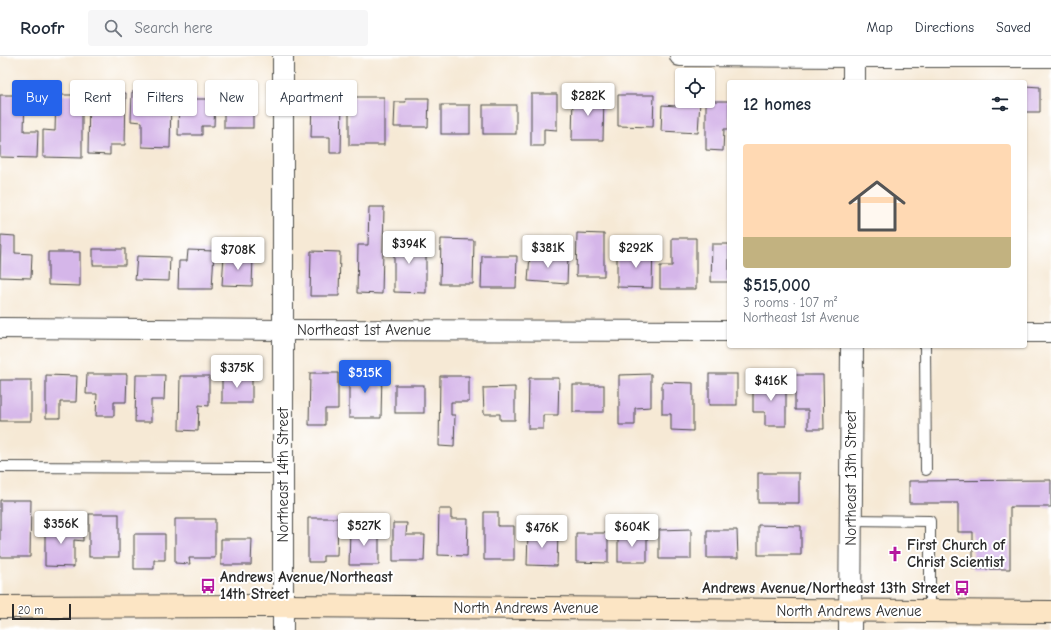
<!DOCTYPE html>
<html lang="en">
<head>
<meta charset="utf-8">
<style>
  :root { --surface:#fff; --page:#f6f6f7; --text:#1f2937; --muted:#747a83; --line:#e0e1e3; --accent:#2563eb }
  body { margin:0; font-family:"Comic Neue",sans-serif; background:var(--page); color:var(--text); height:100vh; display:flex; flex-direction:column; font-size:15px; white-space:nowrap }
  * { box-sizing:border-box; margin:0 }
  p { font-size:13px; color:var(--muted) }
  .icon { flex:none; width:22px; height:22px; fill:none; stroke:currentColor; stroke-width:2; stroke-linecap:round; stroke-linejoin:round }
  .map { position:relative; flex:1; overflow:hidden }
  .drawer { position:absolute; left:727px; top:24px; width:300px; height:268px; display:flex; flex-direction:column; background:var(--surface); border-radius:4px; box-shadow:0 1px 3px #0004 }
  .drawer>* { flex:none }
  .guide { position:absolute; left:12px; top:24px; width:380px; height:36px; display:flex; gap:8px }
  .fabs { position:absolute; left:675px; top:12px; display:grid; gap:8px }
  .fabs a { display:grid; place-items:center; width:40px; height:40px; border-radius:4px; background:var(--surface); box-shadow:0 1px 3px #0004; font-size:20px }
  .scale { position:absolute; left:12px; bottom:10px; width:59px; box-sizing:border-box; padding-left:4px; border:2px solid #2b2b2b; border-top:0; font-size:11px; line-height:14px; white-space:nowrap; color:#2b2b2b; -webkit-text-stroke:3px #fff; paint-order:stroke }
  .price { position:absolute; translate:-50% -34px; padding:0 9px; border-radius:4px; background:#fff; color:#222; font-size:13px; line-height:26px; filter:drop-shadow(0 1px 2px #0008) }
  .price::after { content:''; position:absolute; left:50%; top:24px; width:12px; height:9px; margin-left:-6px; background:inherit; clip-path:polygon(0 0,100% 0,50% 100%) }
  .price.current { background:var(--accent); color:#fff }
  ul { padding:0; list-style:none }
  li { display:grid; align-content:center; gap:8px; height:212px; padding:0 16px }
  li+li { border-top:1px solid var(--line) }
  li span { display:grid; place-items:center; height:124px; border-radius:4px; color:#555 }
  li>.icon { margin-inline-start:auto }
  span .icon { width:72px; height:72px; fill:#fffc; stroke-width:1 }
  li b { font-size:17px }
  h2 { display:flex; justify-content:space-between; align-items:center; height:48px; padding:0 16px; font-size:17px }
  .chip { padding:0 14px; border-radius:4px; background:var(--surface); box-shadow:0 1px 3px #0004; font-size:14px; line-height:36px }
  .chip.current { background:var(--accent); color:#fff }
  header { display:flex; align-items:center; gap:24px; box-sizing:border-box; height:56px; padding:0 20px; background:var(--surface); border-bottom:1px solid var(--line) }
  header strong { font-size:19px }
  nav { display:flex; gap:22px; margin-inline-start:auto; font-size:14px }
  .search { width:280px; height:36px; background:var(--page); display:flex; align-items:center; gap:10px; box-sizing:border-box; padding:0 14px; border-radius:4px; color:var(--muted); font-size:15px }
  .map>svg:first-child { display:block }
</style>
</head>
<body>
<header>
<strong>Roofr</strong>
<div class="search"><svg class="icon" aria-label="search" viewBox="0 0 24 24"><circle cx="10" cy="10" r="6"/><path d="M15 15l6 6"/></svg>Search here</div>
<nav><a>Map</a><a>Directions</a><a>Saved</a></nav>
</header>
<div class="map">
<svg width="1051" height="574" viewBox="0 0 1051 574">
  <rect width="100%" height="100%" fill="#fff"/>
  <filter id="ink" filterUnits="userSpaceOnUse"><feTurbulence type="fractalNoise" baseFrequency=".025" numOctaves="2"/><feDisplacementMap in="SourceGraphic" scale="8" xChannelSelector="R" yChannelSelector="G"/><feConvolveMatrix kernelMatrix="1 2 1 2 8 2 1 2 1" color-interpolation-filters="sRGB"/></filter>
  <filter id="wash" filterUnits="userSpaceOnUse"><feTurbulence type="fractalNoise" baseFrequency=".012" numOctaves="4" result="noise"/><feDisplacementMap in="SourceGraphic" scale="16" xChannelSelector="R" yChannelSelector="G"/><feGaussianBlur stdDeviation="0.9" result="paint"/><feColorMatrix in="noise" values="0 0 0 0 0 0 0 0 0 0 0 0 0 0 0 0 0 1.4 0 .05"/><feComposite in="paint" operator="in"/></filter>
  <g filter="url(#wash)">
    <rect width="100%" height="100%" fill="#f6e9d5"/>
    <g id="blocks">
      <g fill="#d5b6e9">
        <polygon points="1025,30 1040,31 1040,56 1025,56"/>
        <polygon points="179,35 192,36 192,43 215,43 214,70 202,70 202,79 178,79"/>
        <polygon points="132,36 147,36 147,44 171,44 170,92 142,91 142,66 131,65"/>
        <polygon points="89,37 126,37 125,89 110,89 110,99 88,98"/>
        <polygon points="531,38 557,38 557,74 544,73 544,90 531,90"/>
        <polygon points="573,38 604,39 603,84 572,84"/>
        <polygon points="0,39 25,39 24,75 38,75 37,102 0,101"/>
        <polygon points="56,39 82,39 82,102 43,101 43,74 55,75"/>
        <polygon points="618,39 654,39 653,71 618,70"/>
        <rect x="349" y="41" width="35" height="48"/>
        <polygon points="677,41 682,41 682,45 700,45 698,77 661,75 662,49 676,50"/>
        <polygon points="312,42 342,43 341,97 330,97 330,81 311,81"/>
        <polygon points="405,42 429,42 428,71 394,71 395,46 406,46"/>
        <rect x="224" y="43" width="29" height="29"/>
        <polygon points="706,45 729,45 729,73 724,73 723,95 706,94"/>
        <rect x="441" y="49" width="29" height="29"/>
        <rect x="483" y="49" width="33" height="29"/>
        <polygon points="369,151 384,151 382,238 357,237 358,189 368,189"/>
        <polygon points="394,177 410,177 410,185 426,185 426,237 394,236"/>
        <polygon points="577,177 604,178 604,220 576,220"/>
        <polygon points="1,179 15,180 15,197 32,198 31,222 0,221"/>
        <polygon points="672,182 696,182 696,233 660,233 660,210 672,210"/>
        <polygon points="441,183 474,184 473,228 440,228"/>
        <polygon points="712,188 729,188 729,226 711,226"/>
        <polygon points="639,189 653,189 652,232 617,231 617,200 639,200"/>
        <rect x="93" y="193" width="32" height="16"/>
        <polygon points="188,194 214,195 212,233 178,233 179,205 187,205"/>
        <polygon points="311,195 340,196 339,240 310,240"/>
        <polygon points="48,196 80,196 80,230 48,229"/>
        <polygon points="224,199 253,201 252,230 222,229"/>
        <polygon points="530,199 568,201 567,228 528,225"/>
        <polygon points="137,200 170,201 169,225 135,224"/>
        <polygon points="482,200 517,200 516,232 481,232"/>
        <polygon points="349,314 382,315 381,362 349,362"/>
        <polygon points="310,317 338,317 338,353 325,353 325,369 309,369"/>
        <polygon points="87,318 127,318 126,346 114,346 114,360 96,360 97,338 86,338"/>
        <polygon points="651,318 651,351 635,352 635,369 619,369 619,319"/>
        <rect x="709" y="318" width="28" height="31"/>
        <polygon points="46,319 77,320 76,346 60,346 60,362 46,362"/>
        <polygon points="136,319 165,319 164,344 151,344 151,366 135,366"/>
        <rect x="222" y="319" width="30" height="28"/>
        <polygon points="795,319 823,319 824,373 808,373 808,354 795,354"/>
        <polygon points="180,320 209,320 209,350 199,349 198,375 179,374"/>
        <polygon points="440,320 469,320 469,346 451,346 451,359 455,359 454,391 439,390"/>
        <polygon points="529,322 559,322 558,359 543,359 543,373 528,373"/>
        <rect x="0" y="324" width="31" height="41"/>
        <polygon points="753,325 786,325 786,370 765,370 765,356 753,356"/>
        <polygon points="662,326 693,327 693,375 671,374 671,358 662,358"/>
        <rect x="395" y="329" width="29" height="28"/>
        <rect x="573" y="329" width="31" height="27"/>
        <polygon points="515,331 515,364 500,364 500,358 484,358 483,332"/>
        <rect x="758" y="417" width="41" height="30"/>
        <polygon points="1051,424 1051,451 1010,451 1010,513 973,513 973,476 958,476 958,447 909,447 909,425"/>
        <polygon points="0,444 31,444 30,501 0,501"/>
        <polygon points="439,453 451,453 451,463 468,463 467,500 438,499"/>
        <polygon points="484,456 498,456 498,470 514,470 514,504 484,504"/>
        <rect x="89" y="458" width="30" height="43"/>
        <polygon points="308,462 338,462 337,500 323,500 323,506 308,506"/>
        <polygon points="175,463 215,463 215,502 189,502 190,508 175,507"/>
        <polygon points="393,467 407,467 406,479 425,479 424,505 393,505"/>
        <polygon points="45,469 83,470 83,485 74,484 74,511 45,510"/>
        <polygon points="758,469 801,470 801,499 758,499"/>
        <polygon points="350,473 379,474 379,509 349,509"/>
        <polygon points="691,473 691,503 659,503 659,474"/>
        <polygon points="707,474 737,474 738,502 707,502"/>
        <polygon points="528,476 558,477 557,510 527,509"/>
        <polygon points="576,477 608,477 608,507 576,506"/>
        <rect x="618" y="477" width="29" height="29"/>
        <polygon points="134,478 165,478 165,504 154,504 154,513 134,513"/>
        <polygon points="221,483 252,483 251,509 221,509"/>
      </g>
    </g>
  </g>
  <g filter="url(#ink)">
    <use href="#blocks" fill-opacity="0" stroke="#494844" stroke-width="1"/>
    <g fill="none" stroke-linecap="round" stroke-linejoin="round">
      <defs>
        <g id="service">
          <polyline points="925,290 926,414"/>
          <polyline points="0,411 283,412"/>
          <polyline points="851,464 930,465 930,555"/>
        </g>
        <g id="minor">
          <polyline points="283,0 283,574"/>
          <polyline points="680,0 854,1 1051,1"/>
          <polyline points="0,272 283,274 729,275"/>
          <polyline points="1025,276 1051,276"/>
        </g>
        <g id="tertiary">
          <polyline points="854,26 854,0"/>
          <polyline points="850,574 852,290"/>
        </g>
        <polyline id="secondary" points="0,551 283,550 1051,556"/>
      </defs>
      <use href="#service" stroke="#494844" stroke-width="12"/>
      <use href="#minor" stroke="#494844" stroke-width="22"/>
      <use href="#tertiary" stroke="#494844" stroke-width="24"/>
      <use href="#secondary" stroke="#494844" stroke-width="24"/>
      <use href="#service" stroke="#fff" stroke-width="10"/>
      <use href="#minor" stroke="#fff" stroke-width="20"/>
      <use href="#tertiary" stroke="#fff" stroke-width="22"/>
      <use href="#secondary" stroke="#fce5c4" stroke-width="22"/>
    </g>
  </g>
  <defs>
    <symbol id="church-bare" viewBox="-9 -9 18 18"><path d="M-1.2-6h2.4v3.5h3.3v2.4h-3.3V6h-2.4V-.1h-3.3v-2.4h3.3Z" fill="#b5179e" stroke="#fff" stroke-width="2.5" paint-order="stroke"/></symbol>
    <symbol id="bus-bare" viewBox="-9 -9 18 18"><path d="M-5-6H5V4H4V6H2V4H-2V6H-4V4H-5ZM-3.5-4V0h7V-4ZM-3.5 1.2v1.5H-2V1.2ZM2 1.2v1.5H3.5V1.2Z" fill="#b5179e" stroke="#fff" stroke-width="2.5" paint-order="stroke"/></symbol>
  </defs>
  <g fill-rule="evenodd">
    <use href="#church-bare" x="884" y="487" width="22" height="22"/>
    <use href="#bus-bare" x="197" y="519" width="22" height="22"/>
    <use href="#bus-bare" x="951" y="521" width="22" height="22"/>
  </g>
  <g text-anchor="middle" stroke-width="4" stroke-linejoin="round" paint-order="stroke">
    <g font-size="15" fill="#2b2b2b" stroke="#fff">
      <text x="364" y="279">Northeast 1st Avenue</text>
      <text transform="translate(283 419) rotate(-90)" y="5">Northeast 14th Street</text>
      <text transform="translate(851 422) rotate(-90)" y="5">Northeast 13th Street</text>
      <text x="526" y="557">North Andrews Avenue</text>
      <text x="849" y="560">North Andrews Avenue</text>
    </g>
    <g font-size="15" font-weight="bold" fill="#2b2b2b" stroke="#fff" text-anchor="start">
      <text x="907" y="494">First Church of<tspan x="907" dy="17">Christ Scientist</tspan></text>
      <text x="220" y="526">Andrews Avenue/Northeast<tspan x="220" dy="17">14th Street</tspan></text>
      <text x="950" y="537" text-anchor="end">Andrews Avenue/Northeast 13th Street</text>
    </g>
  </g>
</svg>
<div class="fabs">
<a><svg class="icon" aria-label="locate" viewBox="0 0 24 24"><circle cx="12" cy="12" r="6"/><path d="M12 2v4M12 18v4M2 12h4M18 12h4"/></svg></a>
</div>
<div class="scale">20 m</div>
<b class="price" style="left:588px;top:61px">$282K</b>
<b class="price" style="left:409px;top:209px">$394K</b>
<b class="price" style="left:548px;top:213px">$381K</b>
<b class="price" style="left:636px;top:213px">$292K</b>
<b class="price" style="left:238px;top:215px">$708K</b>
<b class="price" style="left:237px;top:333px">$375K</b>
<b class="price current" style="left:365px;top:338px">$515K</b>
<b class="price" style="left:771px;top:346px">$416K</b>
<b class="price" style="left:61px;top:489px">$356K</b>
<b class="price" style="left:364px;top:491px">$527K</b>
<b class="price" style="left:632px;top:492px">$604K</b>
<b class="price" style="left:542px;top:493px">$476K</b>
<div class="guide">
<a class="chip current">Buy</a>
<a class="chip">Rent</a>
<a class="chip">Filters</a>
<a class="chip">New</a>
<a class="chip">Apartment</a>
</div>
<section class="drawer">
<h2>12 homes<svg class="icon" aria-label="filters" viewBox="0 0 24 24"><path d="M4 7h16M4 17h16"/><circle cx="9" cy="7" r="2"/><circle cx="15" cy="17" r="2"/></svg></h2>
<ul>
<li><span style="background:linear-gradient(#ffd9b3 75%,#c2b280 0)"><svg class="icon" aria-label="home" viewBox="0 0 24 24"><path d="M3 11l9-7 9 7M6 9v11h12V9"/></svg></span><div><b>$515,000</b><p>3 rooms · 107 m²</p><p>Northeast 1st Avenue</p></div></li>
</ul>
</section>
</div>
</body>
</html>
